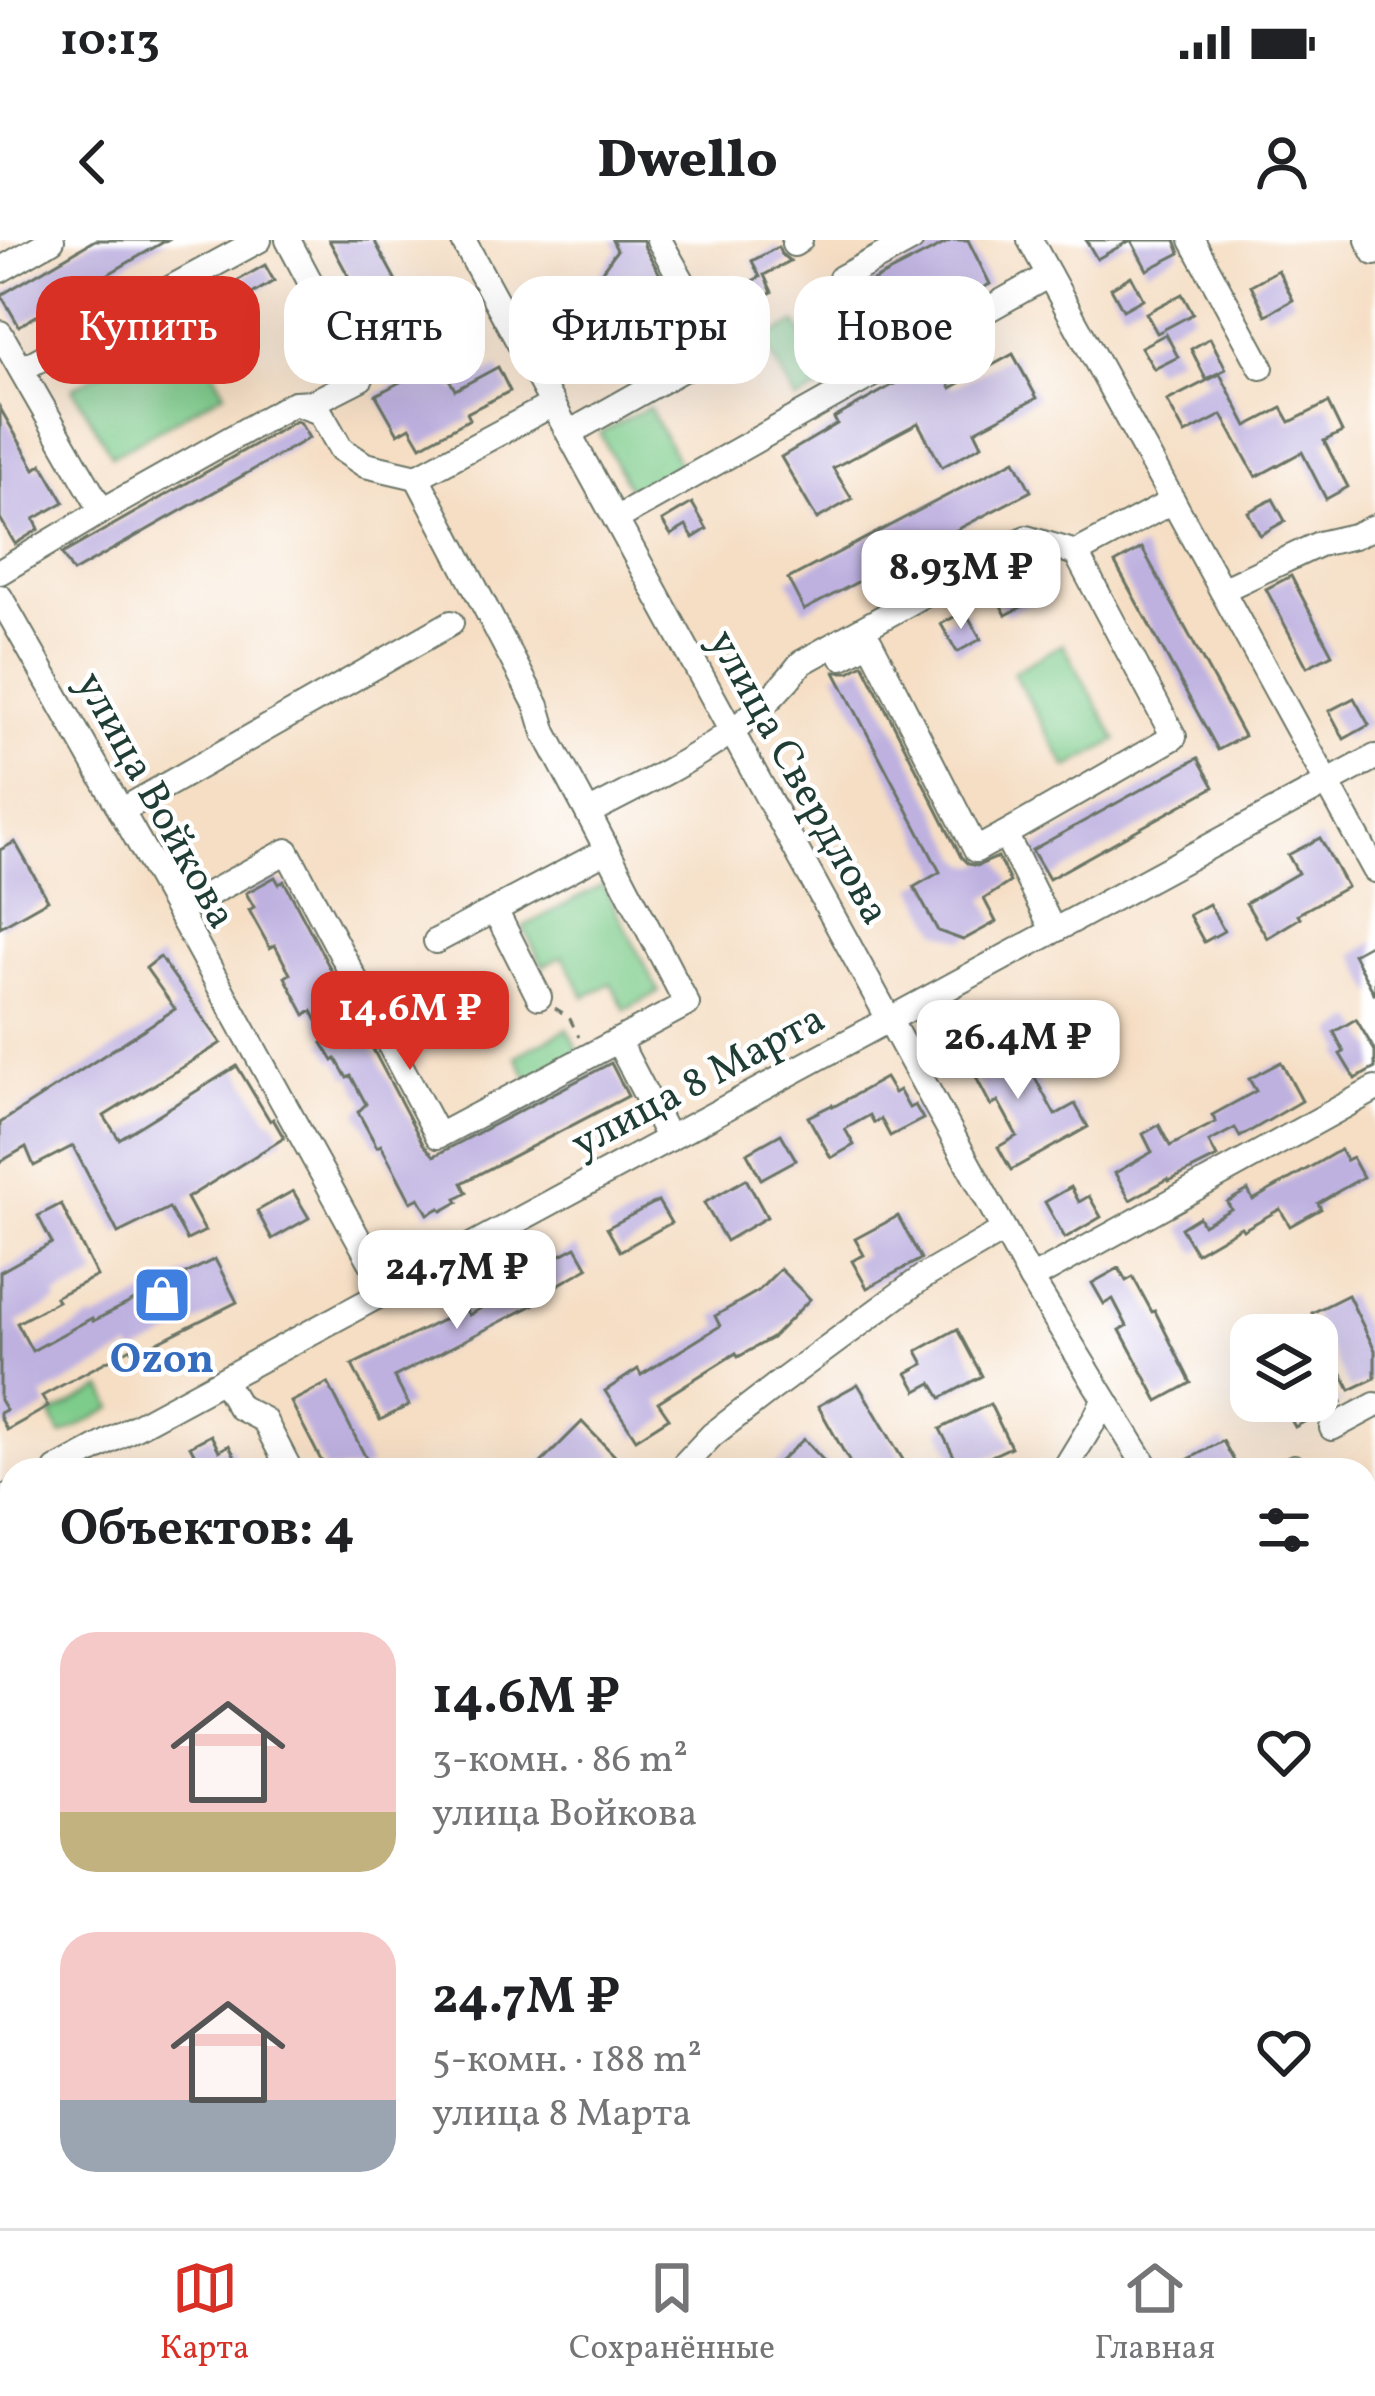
<!DOCTYPE html>
<html lang="ru">
<head>
<meta charset="utf-8">
<style>
  :root { --surface:#fff; --page:#f6f6f6; --text:#202124; --muted:#757577; --line:#e0e0e0; --accent:#d93025 }
  body { margin:0; font-family:Vollkorn,serif; background:var(--page); color:var(--text); height:100vh; display:flex; flex-direction:column; font-size:45px; white-space:nowrap }
  * { box-sizing:border-box; margin:0 }
  p { font-size:39px; color:var(--muted) }
  .icon { flex:none; width:66px; height:66px; fill:none; stroke:currentColor; stroke-width:2; stroke-linecap:round; stroke-linejoin:round }
  .map { position:relative; flex:1; overflow:hidden }
  .drawer { position:absolute; left:0px; top:1218px; width:1377px; height:771px; display:flex; flex-direction:column; background:var(--surface); border-radius:36px 36px 0 0; box-shadow:0 12px 48px #0002 }
  .drawer>* { flex:none }
  .guide { position:absolute; left:36px; top:36px; width:1305px; height:108px; display:flex; gap:24px }
  .buttons { position:absolute; left:1230px; top:1074px; display:grid; gap:24px }
  .buttons a { display:grid; place-items:center; width:108px; height:108px; border-radius:24px; background:var(--surface); box-shadow:0 12px 48px #0002; font-size:60px }
  .price { position:absolute; translate:-50% -102px; padding:0 27px; border-radius:24px; background:#fff; color:#222; font-size:39px; line-height:78px; filter:drop-shadow(0 3px 6px #0008) }
  .price::after { content:''; position:absolute; left:50%; top:72px; width:36px; height:27px; margin-left:-18px; background:inherit; clip-path:polygon(0 0,100% 0,50% 100%) }
  .price.current { background:var(--accent); color:#fff }
  ul { padding:0; list-style:none }
  li { display:flex; align-items:center; gap:36px; height:300px; padding:0 60px }
  li span { display:grid; place-items:center; flex:none; width:336px; height:240px; border-radius:36px; color:#555 }
  li>.icon { margin-inline-start:auto }
  span .icon { width:144px; height:144px; fill:#fffc; stroke-width:1 }
  li b { font-size:51px }
  h2 { display:flex; justify-content:space-between; align-items:center; height:144px; padding:0 60px; font-size:51px }
  .chip { padding:0 42px; border-radius:36px; background:var(--surface); box-shadow:0 12px 48px #0002; font-size:42px; line-height:108px }
  .chip.current { background:var(--accent); color:#fff }
  .status { display:flex; justify-content:space-between; align-items:center; height:84px; padding:0 60px; background:var(--surface); direction:ltr }
  .status svg { height:33px; fill:currentColor }
  header { display:flex; justify-content:space-between; align-items:center; height:156px; padding:0 60px; background:var(--surface); font-size:54px; font-weight:800 }
  .menu { display:flex; justify-content:space-around; align-items:center; height:168px; border-top:3px solid var(--line); background:var(--surface); font-size:33px; color:var(--muted) }
  .menu a { display:grid; justify-items:center; gap:6px }
  .menu .current { color:var(--accent) }
  .map>svg:first-child { display:block }
</style>
</head>
<body>
<div class="status"><b>10:13</b><svg viewBox="0 0 49 12"><path d="M0 12V9h3v3zM5 12V6h3v6zM10 12V3h3v9zM15 12V0h3v12zM26 1h20v11H26zM47 4h2v5h-2z"/></svg></div>
<header><svg class="icon" aria-label="back" viewBox="0 0 24 24"><path d="M15 5l-7 7 7 7"/></svg>Dwello<svg class="icon" aria-label="person" viewBox="0 0 24 24"><circle cx="12" cy="8" r="4"/><path d="M4 21q1-7 8-7t8 7"/></svg></header>
<div class="map">
<svg width="1375" height="1988" viewBox="0 0 1375 1988">
  <rect width="100%" height="100%" fill="#fff"/>
  <filter id="ink" filterUnits="userSpaceOnUse"><feTurbulence type="fractalNoise" baseFrequency=".00833" numOctaves="2"/><feDisplacementMap in="SourceGraphic" scale="24" xChannelSelector="R" yChannelSelector="G"/><feConvolveMatrix kernelMatrix="1 2 1 2 8 2 1 2 1" color-interpolation-filters="sRGB"/></filter>
  <filter id="wash" filterUnits="userSpaceOnUse"><feTurbulence type="fractalNoise" baseFrequency=".004" numOctaves="4" result="noise"/><feDisplacementMap in="SourceGraphic" scale="48" xChannelSelector="R" yChannelSelector="G"/><feGaussianBlur stdDeviation="2.7" result="paint"/><feColorMatrix in="noise" values="0 0 0 0 0 0 0 0 0 0 0 0 0 0 0 0 0 1.4 0 .05"/><feComposite in="paint" operator="in"/></filter>
  <g filter="url(#wash)">
    <rect width="100%" height="100%" fill="#f5dec4"/>
    <g fill="#7ecc8b" stroke="#4e8460" stroke-width="3">
      <polygon points="187,83 225,152 112,216 73,148"/>
      <polygon points="796,83 814,118 841,105 854,131 796,161 764,99"/>
      <polygon points="649,167 680,226 631,252 600,193"/>
      <polygon points="1063,404 1117,500 1067,528 1013,432"/>
      <polygon points="603,645 659,752 625,770 611,743 585,757 563,716 543,726 523,687"/>
      <polygon points="438,749 450,774 428,785 416,760"/>
      <polygon points="567,789 581,816 530,843 516,816"/>
      <polygon points="103,1148 113,1168 61,1195 51,1175"/>
      <polygon points="1,1510 12,1528 12,1584 9,1585 0,1570"/>
    </g>
    <g id="blocks">
      <g fill="#beb1e0">
        <polygon points="95,0 167,0 19,86 1,55"/>
        <polygon points="329,0 374,0 455,150 498,127 510,151 467,173 470,179 421,206 410,187 398,194 376,155 404,140"/>
        <polygon points="612,0 643,0 645,8 698,102 646,130 617,72 609,73 594,42 617,10"/>
        <polygon points="952,0 968,0 990,44 887,97 861,47"/>
        <polygon points="1086,0 1175,0 1180,13 1147,30 1131,0 1097,19"/>
        <polygon points="778,7 781,14 790,21 764,35 772,52 737,69 729,52 760,37 752,21"/>
        <polygon points="265,25 274,41 235,64 226,47"/>
        <polygon points="1278,30 1293,60 1266,75 1251,45"/>
        <polygon points="1131,36 1143,59 1123,70 1111,48"/>
        <polygon points="1182,54 1193,74 1157,93 1146,73"/>
        <polygon points="1166,94 1178,117 1154,129 1141,107"/>
        <polygon points="1210,98 1226,129 1206,139 1191,109"/>
        <polygon points="1013,114 1037,158 975,191 982,205 942,227 918,183 833,228 852,259 817,279 781,217 837,184 834,178 937,120 951,148"/>
        <polygon points="1220,134 1247,186 1282,168 1290,182 1328,163 1342,192 1324,201 1348,247 1326,259 1302,212 1256,237 1222,175 1185,194 1167,161"/>
        <polygon points="0,168 35,229 42,224 64,262 34,279 39,289 15,304 0,278"/>
        <polygon points="296,181 300,183 309,198 73,332 62,314"/>
        <polygon points="1015,220 1031,251 804,370 788,339"/>
        <polygon points="1273,259 1285,281 1260,295 1248,272"/>
        <polygon points="692,263 707,289 693,298 686,286 671,295 662,281"/>
        <polygon points="1142,308 1244,496 1218,510 1115,323"/>
        <polygon points="1291,336 1332,414 1307,427 1266,349"/>
        <polygon points="1027,348 1033,361 1006,375 999,362"/>
        <polygon points="965,371 981,399 957,412 941,384"/>
        <polygon points="863,424 961,617 968,624 977,626 998,617 1010,642 984,659 996,682 963,700 938,691 914,647 940,632 835,432 849,432"/>
        <polygon points="1354,458 1369,485 1344,499 1329,471"/>
        <polygon points="1198,518 1214,547 1049,639 1032,610"/>
        <polygon points="1320,598 1347,647 1298,674 1300,678 1267,698 1246,663 1298,633 1288,615"/>
        <polygon points="15,602 48,660 0,687 0,610"/>
        <polygon points="275,637 279,644 284,641 423,904 434,916 611,823 628,856 462,943 467,953 456,959 458,962 442,971 440,968 428,974 419,958 411,962 381,905 377,907 358,872 366,864 351,836 347,838 336,819 333,821 322,803 327,800 312,771 305,775 285,737 290,734 275,705 270,708 249,670 254,667 246,653"/>
        <polygon points="1209,664 1224,691 1204,702 1189,675"/>
        <polygon points="1375,702 1375,755 1353,714"/>
        <polygon points="160,717 221,803 104,876 119,899 237,826 270,881 273,879 284,898 187,958 205,991 187,1000 169,968 118,993 73,906 34,926 26,907 0,922 0,883 175,769 146,728"/>
        <polygon points="1356,779 1375,811 1375,828 1355,839 1340,814 1344,812 1334,792"/>
        <polygon points="979,783 1002,831 1012,826 1014,830 1027,823 1055,875 1075,864 1088,887 1011,930 998,907 1017,896 998,861 991,866 954,795"/>
        <polygon points="1281,822 1302,861 1240,897 1235,888 1209,902 1217,917 1169,941 1168,939 1130,960 1115,933 1152,912 1143,894 1159,885 1170,906 1216,882 1212,875 1256,851 1249,839"/>
        <polygon points="885,838 894,853 899,850 909,868 915,865 923,879 890,896 881,879 874,883 870,875 845,889 854,905 831,918 808,877 832,865 833,867"/>
        <polygon points="781,894 796,920 761,939 747,913"/>
        <polygon points="1340,910 1346,920 1352,917 1363,937 1318,963 1321,969 1290,986 1280,969 1243,990 1241,987 1196,1013 1181,988 1199,977 1203,985 1231,969 1227,962 1248,950 1253,960"/>
        <polygon points="746,939 767,977 726,1001 704,963"/>
        <polygon points="1071,947 1079,962 1089,956 1101,977 1065,998 1045,962"/>
        <polygon points="293,951 309,978 272,999 257,971"/>
        <polygon points="658,961 671,983 620,1011 607,988"/>
        <polygon points="61,964 97,1036 55,1057 58,1061 17,1083 32,1111 92,1078 93,1081 215,1019 237,1062 134,1114 131,1108 42,1156 48,1167 7,1190 0,1177 0,1173 6,1170 0,1160 0,1032 52,1003 38,976"/>
        <polygon points="898,976 921,1019 867,1048 852,1021 864,1015 855,999"/>
        <polygon points="576,1007 588,1028 531,1060 533,1065 394,1137 409,1165 380,1180 352,1125 465,1069 469,1075 495,1060 491,1052"/>
        <polygon points="1119,1028 1126,1041 1133,1037 1152,1072 1155,1071 1191,1143 1158,1161 1120,1090 1127,1086 1113,1059 1104,1064 1092,1043"/>
        <polygon points="780,1029 810,1059 772,1098 738,1117 736,1113 658,1162 669,1178 636,1199 605,1151 638,1129 641,1135 720,1086 715,1076 758,1051"/>
        <polygon points="1348,1055 1375,1110 1375,1138 1350,1150 1312,1073"/>
        <polygon points="957,1089 982,1136 941,1158 932,1143 917,1151 907,1133 924,1124 917,1111"/>
        <polygon points="328,1143 370,1226 362,1230 326,1230 291,1162"/>
        <polygon points="858,1144 909,1230 854,1230 818,1166"/>
        <polygon points="1281,1161 1343,1161 1295,1187"/>
        <polygon points="990,1164 1011,1207 961,1230 940,1189"/>
        <polygon points="582,1182 615,1216 600,1230 534,1230"/>
        <polygon points="211,1195 219,1211 229,1205 242,1230 203,1230 190,1206"/>
        <polygon points="804,1199 832,1230 770,1230"/>
        <polygon points="1223,1201 1239,1230 1193,1230 1187,1220"/>
      </g>
    </g>
  </g>
  <g filter="url(#ink)">
    <use href="#blocks" fill-opacity="0" stroke="#6a7566" stroke-width="3"/>
    <g fill="none" stroke-linecap="round" stroke-linejoin="round">
      <defs>
        <g id="minor">
          <polyline points="463,0 1031,1039 1148,1230"/>
          <polyline points="1030,0 1375,630"/>
          <polyline points="1192,0 1261,127"/>
          <polyline points="1368,0 1375,13"/>
          <polyline points="794,4 800,0"/>
          <polyline points="0,30 52,0"/>
          <polyline points="0,93 102,271"/>
          <polyline points="884,128 842,45 841,38 911,0"/>
          <polyline points="22,129 259,0"/>
          <polyline points="297,164 320,172 341,209 365,225 417,237 553,164"/>
          <polyline points="569,193 720,108 659,0"/>
          <polyline points="417,237 537,466 545,493 588,573"/>
          <polyline points="616,279 1049,35"/>
          <polyline points="0,332 102,271 294,163 314,162 361,138 288,0"/>
          <polyline points="1222,350 1319,304 1354,296 1375,287"/>
          <polyline points="0,357 178,671 387,1051"/>
          <polyline points="842,417 870,402 976,610 1005,594"/>
          <polyline points="121,571 451,383"/>
          <polyline points="495,670 539,757"/>
          <path d="M178,671L287,611L438,896L687,764L588,573C669,530 745,498 801,423L1026,298L1076,313L1173,261"/>
          <polyline points="1053,690 1005,594 1174,497 1076,313"/>
          <polyline points="436,701 607,610"/>
          <polyline points="618,801 669,899"/>
          <polyline points="1031,1039 1375,849"/>
          <polyline points="223,1140 239,1167 264,1180 290,1230"/>
          <polyline points="1332,1188 1375,1165"/>
          <polyline points="56,1230 1375,517"/>
          <polyline points="679,1230 712,1195 774,1147 923,1037 1004,990"/>
          <polyline points="1064,1230 1095,1179 1104,1160"/>
          <polyline points="1289,1230 1294,1227"/>
          <polyline points="0,1260 12,1254"/>
          <polyline points="0,1309 12,1322"/>
          <polyline points="0,1499 12,1503"/>
          <polyline points="0,1605 12,1624"/>
          <polyline points="1365,1626 1375,1644"/>
          <polyline points="0,1671 12,1665"/>
          <polyline points="0,1833 12,1826"/>
          <polyline points="1365,1885 1375,1886"/>
          <polyline points="0,1913 12,1907"/>
          <polyline points="253,1977 260,1984 267,1977"/>
          <polyline points="530,1977 540,1988"/>
          <polyline points="626,1977 637,1988"/>
          <polyline points="685,1977 696,1988"/>
          <polyline points="440,1988 450,1977"/>
          <polyline points="565,1988 576,1977"/>
          <polyline points="848,1988 848,1977"/>
        </g>
      </defs>
      <use href="#minor" stroke="#6a7566" stroke-width="28"/>
      <g stroke="#6a7566" stroke-width="3" stroke-dasharray="9 9" stroke-linecap="butt">
        <polyline points="555,768 569,777 579,797"/>
        <polyline points="1365,1686 1368,1685"/>
        <polyline points="1365,1781 1375,1735"/>
      </g>
      <use href="#minor" stroke="#fff" stroke-width="24"/>
    </g>
  </g>
  <defs>
    <symbol id="shop-square" viewBox="-11 -11 22 22"><rect x="-9" y="-9" width="18" height="18" rx="4" fill="#3f7fe0" stroke="#fff"/><path d="M-5-2.5h2.3a2.7 3.5 0 0 1 5.4 0H5L5.5 6h-11ZM-1.5-2.5h3a1.5 2.3 0 0 0-3 0Z" fill="#fff"/></symbol>
  </defs>
  <g fill-rule="evenodd">
    <use href="#shop-square" x="129" y="1022" width="66" height="66"/>
  </g>
  <g text-anchor="middle" stroke-width="9" stroke-linejoin="round" paint-order="stroke">
    <g font-size="42" fill="#1f3d34" stroke="#fff">
      <text transform="translate(801 536) rotate(61)" y="15">улица Свердлова</text>
      <text transform="translate(158 559) rotate(61)" y="15">улица Войкова</text>
      <text transform="translate(697 839) rotate(-28)" y="15">улица 8 Марта</text>
    </g>
    <g font-size="42" font-weight="bold" fill="#366cbe" stroke="#fff">
      <text x="162" y="1132">Ozon</text>
    </g>
  </g>
</svg>
<div class="buttons">
<a><svg class="icon" aria-label="layers" viewBox="0 0 24 24"><path d="M12 4l9 5-9 5-9-5zM3 14l9 5 9-5"/></svg></a>
</div>
<b class="price" style="left:961px;top:392px">8.93M ₽</b>
<b class="price current" style="left:410px;top:833px">14.6M ₽</b>
<b class="price" style="left:1018px;top:862px">26.4M ₽</b>
<b class="price" style="left:457px;top:1092px">24.7M ₽</b>
<div class="guide">
<a class="chip current">Купить</a>
<a class="chip">Снять</a>
<a class="chip">Фильтры</a>
<a class="chip">Новое</a>
</div>
<section class="drawer">
<h2>Объектов: 4<svg class="icon" aria-label="filters" viewBox="0 0 24 24"><path d="M4 7h16M4 17h16"/><circle cx="9" cy="7" r="2"/><circle cx="15" cy="17" r="2"/></svg></h2>
<ul>
<li><span style="background:linear-gradient(#f6c9c9 75%,#c2b280 0)"><svg class="icon" aria-label="home" viewBox="0 0 24 24"><path d="M3 11l9-7 9 7M6 9v11h12V9"/></svg></span><div><b>14.6M ₽</b><p>3-комн. · 86 m²</p><p>улица Войкова</p></div><svg class="icon" aria-label="heart" viewBox="0 0 24 24"><path d="M12 20l-8-8c-3-5 5-10 8-4 3-6 11-1 8 4z"/></svg></li>
<li><span style="background:linear-gradient(#f6c9c9 70%,#9aa5b1 0)"><svg class="icon" aria-label="home" viewBox="0 0 24 24"><path d="M3 11l9-7 9 7M6 9v11h12V9"/></svg></span><div><b>24.7M ₽</b><p>5-комн. · 188 m²</p><p>улица 8 Марта</p></div><svg class="icon" aria-label="heart" viewBox="0 0 24 24"><path d="M12 20l-8-8c-3-5 5-10 8-4 3-6 11-1 8 4z"/></svg></li>
</ul>
</section>
</div>
<nav class="menu">
<a class="current"><svg class="icon" aria-label="map" viewBox="0 0 24 24"><path d="M3 6l6-2 6 2 6-2v14l-6 2-6-2-6 2zM9 4v14M15 6v14"/></svg>Карта</a>
<a><svg class="icon" aria-label="saved" viewBox="0 0 24 24"><path d="M7 4h10v16l-5-4-5 4z"/></svg>Сохранённые</a>
<a><svg class="icon" aria-label="home" viewBox="0 0 24 24"><path d="M3 11l9-7 9 7M6 9v11h12V9"/></svg>Главная</a>
</nav>
</body>
</html>
